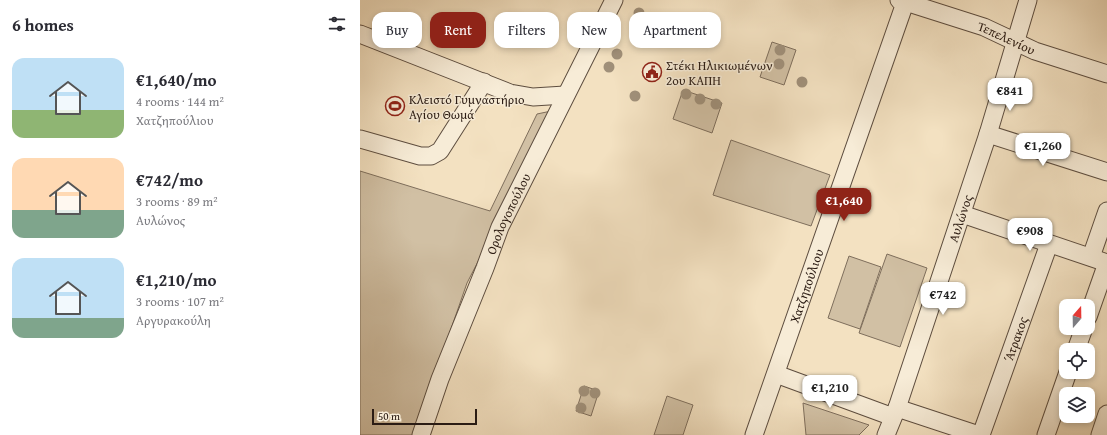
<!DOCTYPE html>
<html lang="en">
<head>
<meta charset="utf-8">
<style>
  :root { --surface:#fff; --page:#f2f2f3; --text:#2b2b33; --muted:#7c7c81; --accent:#8f2418 }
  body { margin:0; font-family:"Gentium Book Plus",serif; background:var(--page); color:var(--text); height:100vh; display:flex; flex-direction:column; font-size:15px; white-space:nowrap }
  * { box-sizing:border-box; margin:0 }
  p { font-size:13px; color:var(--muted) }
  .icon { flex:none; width:22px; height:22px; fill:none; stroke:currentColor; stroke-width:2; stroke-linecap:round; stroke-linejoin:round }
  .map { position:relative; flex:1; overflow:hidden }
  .drawer { display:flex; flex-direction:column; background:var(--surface); width:360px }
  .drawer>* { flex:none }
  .banner { position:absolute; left:12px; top:12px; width:380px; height:36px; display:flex; gap:8px }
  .needle { width:26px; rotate:20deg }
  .fabs { position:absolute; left:699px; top:299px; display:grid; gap:8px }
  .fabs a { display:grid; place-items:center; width:36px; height:36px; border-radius:8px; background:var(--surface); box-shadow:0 2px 6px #0003; font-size:20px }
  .scale { position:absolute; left:12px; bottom:10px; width:105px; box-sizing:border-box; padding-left:4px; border:2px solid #2b1c14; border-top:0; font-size:11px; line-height:14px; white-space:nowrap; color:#2b1c14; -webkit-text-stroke:3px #f7ecd7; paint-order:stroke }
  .price { position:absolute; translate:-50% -34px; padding:0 9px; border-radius:8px; background:#fff; color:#222; font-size:13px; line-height:26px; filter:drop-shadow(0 1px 2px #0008) }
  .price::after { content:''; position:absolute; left:50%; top:24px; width:12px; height:9px; margin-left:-6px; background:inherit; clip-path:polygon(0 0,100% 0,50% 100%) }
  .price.selected { background:var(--accent); color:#fff }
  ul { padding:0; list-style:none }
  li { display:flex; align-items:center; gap:12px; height:100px; padding:0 12px }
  li span { display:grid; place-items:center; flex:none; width:112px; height:80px; border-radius:12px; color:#555 }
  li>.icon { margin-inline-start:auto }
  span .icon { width:48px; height:48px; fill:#fffc; stroke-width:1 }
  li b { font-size:17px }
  h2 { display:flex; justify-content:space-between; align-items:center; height:48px; padding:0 12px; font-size:17px }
  .chip { padding:0 14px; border-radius:12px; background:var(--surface); box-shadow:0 2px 6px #0003; font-size:14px; line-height:36px }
  .chip.selected { background:var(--accent); color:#fff }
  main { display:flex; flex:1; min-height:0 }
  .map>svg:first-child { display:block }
</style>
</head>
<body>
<main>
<section class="drawer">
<h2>6 homes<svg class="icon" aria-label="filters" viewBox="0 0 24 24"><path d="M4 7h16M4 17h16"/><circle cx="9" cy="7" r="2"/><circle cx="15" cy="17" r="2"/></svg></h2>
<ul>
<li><span style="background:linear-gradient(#bfe0f5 65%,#8fb573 0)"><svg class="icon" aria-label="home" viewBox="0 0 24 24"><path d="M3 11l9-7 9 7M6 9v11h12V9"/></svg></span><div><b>€1,640/mo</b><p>4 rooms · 144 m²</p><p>Χατζηπούλιου</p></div></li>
<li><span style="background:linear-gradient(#ffd9b3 65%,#7fa58c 0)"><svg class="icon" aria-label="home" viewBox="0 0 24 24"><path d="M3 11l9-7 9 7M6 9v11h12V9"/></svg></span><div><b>€742/mo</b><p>3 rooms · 89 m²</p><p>Αυλώνος</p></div></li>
<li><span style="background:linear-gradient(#bfe0f5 75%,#7fa58c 0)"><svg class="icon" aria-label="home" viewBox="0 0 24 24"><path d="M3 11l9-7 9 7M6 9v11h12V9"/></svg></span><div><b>€1,210/mo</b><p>3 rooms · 107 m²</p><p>Αργυρακούλη</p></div></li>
</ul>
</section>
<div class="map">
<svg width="747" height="435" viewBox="0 0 747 435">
  <rect width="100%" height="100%" fill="#f3e1c1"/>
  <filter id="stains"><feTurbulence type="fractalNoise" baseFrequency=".005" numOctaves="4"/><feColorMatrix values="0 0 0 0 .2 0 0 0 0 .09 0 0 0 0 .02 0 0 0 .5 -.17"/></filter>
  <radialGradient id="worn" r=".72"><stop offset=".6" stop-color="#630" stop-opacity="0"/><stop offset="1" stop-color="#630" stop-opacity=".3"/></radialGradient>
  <g fill="#d1c0a4" stroke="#7e6e5c">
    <polygon points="412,42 436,50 424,85 400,77"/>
    <polygon points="323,90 362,103 352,133 313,119"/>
    <polygon points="196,110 107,283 54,435 0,435 0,171 130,211 177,114"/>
    <polygon points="371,140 470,175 451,226 353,195"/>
    <polygon points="527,254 567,268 540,347 499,333"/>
    <polygon points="489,256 521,267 500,329 468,318"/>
    <polygon points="224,386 239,391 231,416 216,411"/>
    <polygon points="307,396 333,405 323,435 294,435"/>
    <polygon points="443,403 509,425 499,435 446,435"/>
  </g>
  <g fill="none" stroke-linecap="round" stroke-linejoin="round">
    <defs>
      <g id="minor">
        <path id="s1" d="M539,0L624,27L675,51L747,74"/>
        <polyline points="0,34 150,93 173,97 205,95"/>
        <polyline points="628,134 747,172"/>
        <polyline points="0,139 60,156 71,156 80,151 124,82"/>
        <polyline points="602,214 747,263"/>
        <polyline points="731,257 747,211"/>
        <polyline points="728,317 747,263"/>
        <polyline points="716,350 724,328"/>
        <polyline points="416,374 533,417"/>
        <polyline points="537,408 619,435"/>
        <path id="s2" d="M61,435L80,379L125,268L140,227L254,0"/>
        <path id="s3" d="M394,435L546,0"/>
        <path id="s4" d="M526,435L537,408L628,134L668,0"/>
        <path id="s5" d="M621,435L689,244"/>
        <polyline points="686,435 708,372"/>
        <polyline points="740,435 747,414"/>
      </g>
    </defs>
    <use href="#minor" stroke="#5d4d3f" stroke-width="19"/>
    <use href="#minor" stroke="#f7ecd7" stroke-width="17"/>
  </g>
  <g fill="#a0907a">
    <circle cx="279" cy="13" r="5.5"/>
    <circle cx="420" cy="50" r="5.5"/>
    <circle cx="257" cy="54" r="5.5"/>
    <circle cx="419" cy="64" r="5.5"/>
    <circle cx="249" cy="67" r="5.5"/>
    <circle cx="442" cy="82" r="5.5"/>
    <circle cx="326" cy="94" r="5.5"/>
    <circle cx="275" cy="96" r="5.5"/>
    <circle cx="340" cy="99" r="5.5"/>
    <circle cx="356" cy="104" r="5.5"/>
    <circle cx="224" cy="391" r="5.5"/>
    <circle cx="235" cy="393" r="5.5"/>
    <circle cx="221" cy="408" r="5.5"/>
  </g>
  <defs>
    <symbol id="civic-ring" viewBox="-11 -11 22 22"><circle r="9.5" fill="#f7ecd7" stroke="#8f2418" stroke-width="1.5"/><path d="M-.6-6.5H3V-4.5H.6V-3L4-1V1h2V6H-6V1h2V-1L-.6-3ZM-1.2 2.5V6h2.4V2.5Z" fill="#8f2418"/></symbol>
    <symbol id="stadium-ring" viewBox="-11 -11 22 22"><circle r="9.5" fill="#f7ecd7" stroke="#8f2418" stroke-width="1.5"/><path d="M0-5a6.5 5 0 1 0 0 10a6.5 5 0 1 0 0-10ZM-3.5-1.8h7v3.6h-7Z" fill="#8f2418"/></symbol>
  </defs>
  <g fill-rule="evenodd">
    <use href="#civic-ring" x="281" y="61" width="22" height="22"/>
    <use href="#stadium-ring" x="24" y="95" width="22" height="22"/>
  </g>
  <g text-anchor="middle" stroke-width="3" stroke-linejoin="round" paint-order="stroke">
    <g font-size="13" fill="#2b1c14" stroke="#f7ecd7">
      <text dy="5" stroke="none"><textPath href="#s1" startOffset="114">Τεπελενίου</textPath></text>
      <text dy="5" stroke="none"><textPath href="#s2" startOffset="238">Ορολογοπούλου</textPath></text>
      <text dy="5" stroke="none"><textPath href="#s4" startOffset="229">Αυλώνος</textPath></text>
      <text dy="5" stroke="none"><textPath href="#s3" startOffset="158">Χατζηπούλιου</textPath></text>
      <text dy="5" stroke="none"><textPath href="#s5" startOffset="102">Άτρακος</textPath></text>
    </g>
    <g font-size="13" fill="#2b1c14" stroke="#f7ecd7" text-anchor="start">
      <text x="306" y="70">Στέκι Ηλικιωμένων<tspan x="306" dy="15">2ου ΚΑΠΗ</tspan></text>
      <text x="49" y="104">Κλειστό Γυμναστήριο<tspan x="49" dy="15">Αγίου Θωμά</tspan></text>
    </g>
  </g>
  <rect width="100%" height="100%" filter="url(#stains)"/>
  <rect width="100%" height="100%" fill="url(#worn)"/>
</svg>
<div class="fabs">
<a><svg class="needle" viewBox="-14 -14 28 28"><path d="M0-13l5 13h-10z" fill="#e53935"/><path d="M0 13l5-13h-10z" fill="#7c7c81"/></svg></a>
<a><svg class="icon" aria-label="locate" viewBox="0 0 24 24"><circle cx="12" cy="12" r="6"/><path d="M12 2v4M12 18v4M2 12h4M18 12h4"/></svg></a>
<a><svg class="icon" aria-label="layers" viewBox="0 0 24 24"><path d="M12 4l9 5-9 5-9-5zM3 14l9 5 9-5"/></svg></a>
</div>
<div class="scale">50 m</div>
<b class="price" style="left:650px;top:112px">€841</b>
<b class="price" style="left:683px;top:167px">€1,260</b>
<b class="price selected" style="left:484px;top:222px">€1,640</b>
<b class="price" style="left:670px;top:252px">€908</b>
<b class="price" style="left:583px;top:316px">€742</b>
<b class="price" style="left:470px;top:409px">€1,210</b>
<div class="banner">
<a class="chip">Buy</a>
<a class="chip selected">Rent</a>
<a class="chip">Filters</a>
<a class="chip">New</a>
<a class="chip">Apartment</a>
</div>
</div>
</main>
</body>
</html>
